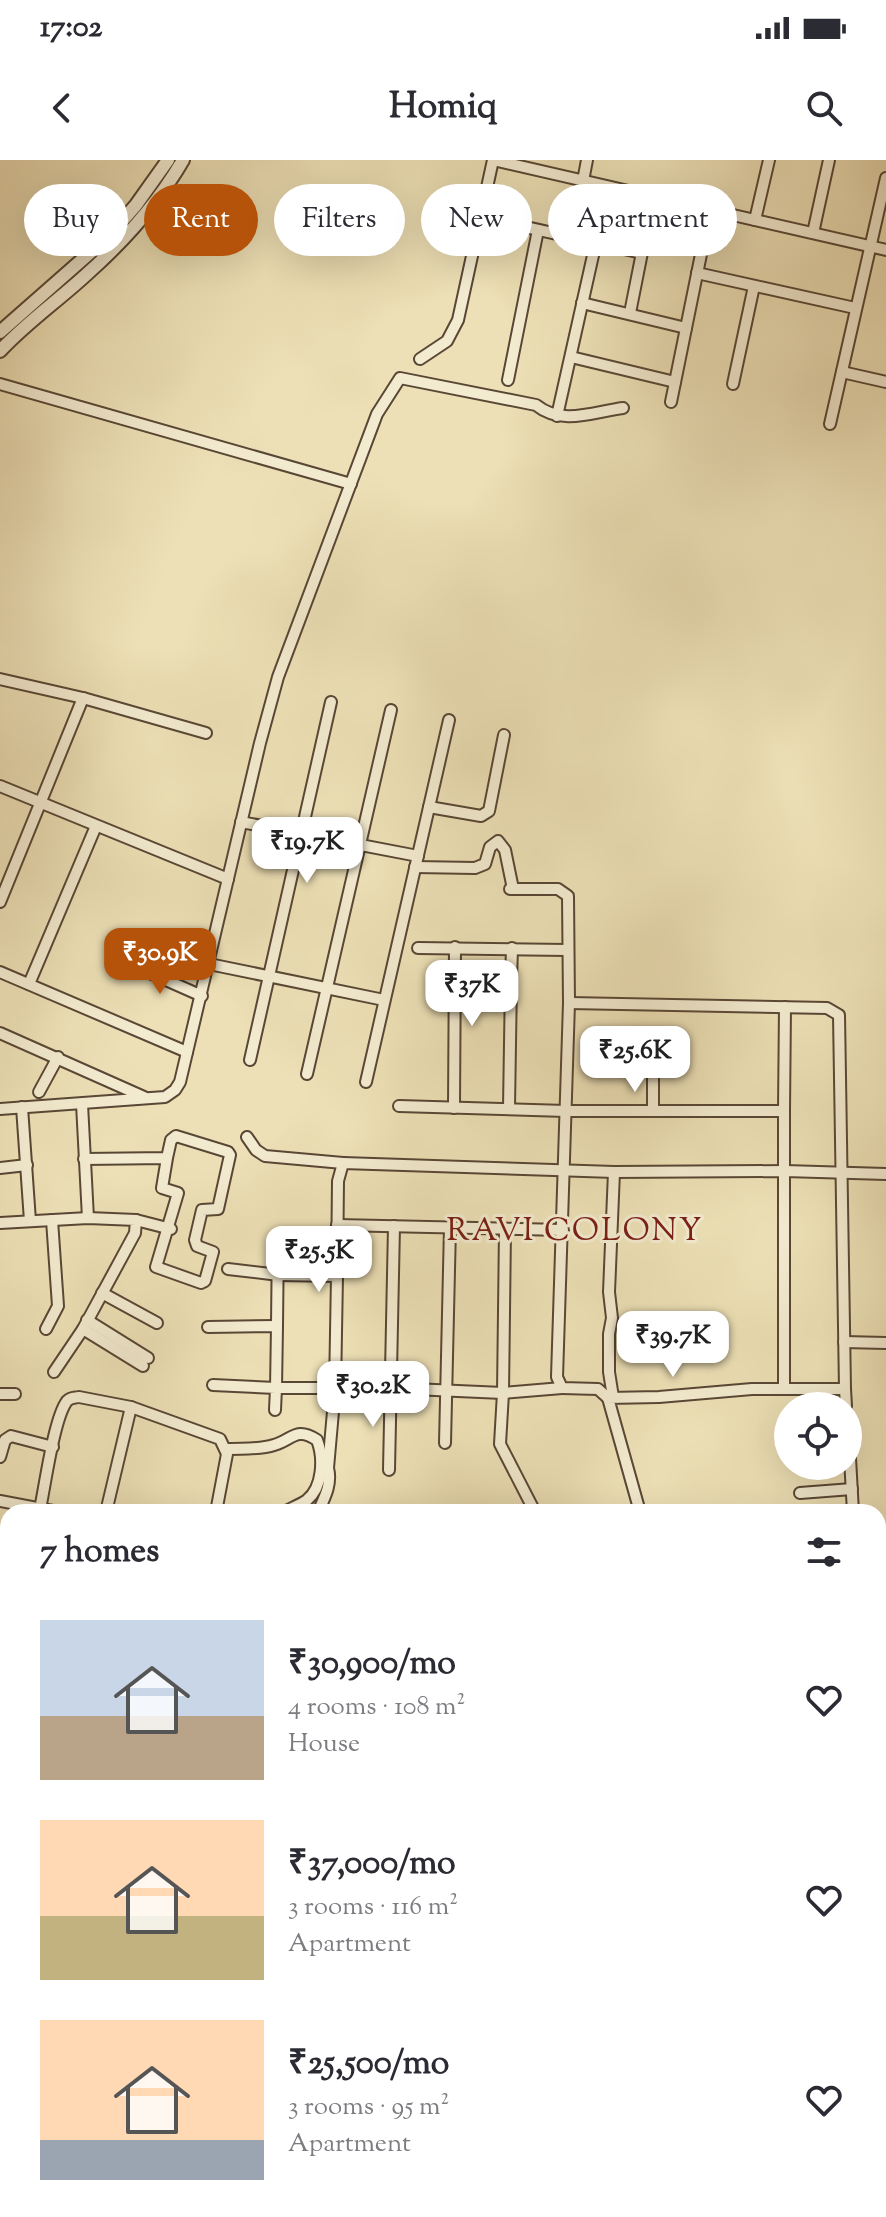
<!DOCTYPE html>
<html lang="en">
<head>
<meta charset="utf-8">
<style>
  :root { --surface:#fff; --page:#f2f2f3; --text:#2b2b33; --muted:#7c7c81; --accent:#b45309 }
  body { margin:0; font-family:"Sorts Mill Goudy",serif; background:var(--page); color:var(--text); height:100vh; display:flex; flex-direction:column; font-size:30px; white-space:nowrap }
  * { box-sizing:border-box; margin:0 }
  p { font-size:26px; color:var(--muted) }
  .icon { flex:none; width:44px; height:44px; fill:none; stroke:currentColor; stroke-width:2; stroke-linecap:round; stroke-linejoin:round }
  .map { position:relative; flex:1; overflow:hidden }
  .panel { position:absolute; left:0px; top:1344px; width:886px; height:714px; display:flex; flex-direction:column; background:var(--surface); border-radius:24px 24px 0 0; box-shadow:0 8px 32px #0002 }
  .panel>* { flex:none }
  .top-card { position:absolute; left:24px; top:24px; width:838px; height:72px; display:flex; gap:16px }
  .buttons { position:absolute; left:774px; top:1232px; display:grid; gap:16px }
  .buttons a { display:grid; place-items:center; width:88px; height:88px; border-radius:50%; background:var(--surface); box-shadow:0 8px 32px #0002; font-size:40px }
  .price { position:absolute; translate:-50% -68px; padding:0 18px; border-radius:16px; background:#fff; color:#222; font-size:26px; line-height:52px; filter:drop-shadow(0 2px 4px #0008) }
  .price::after { content:''; position:absolute; left:50%; top:48px; width:24px; height:18px; margin-left:-12px; background:inherit; clip-path:polygon(0 0,100% 0,50% 100%) }
  .price.current { background:var(--accent); color:#fff }
  ul { padding:0; list-style:none }
  li { display:flex; align-items:center; gap:24px; height:200px; padding:0 40px }
  li span { display:grid; place-items:center; flex:none; width:224px; height:160px; border-radius:0px; color:#555 }
  li>.icon { margin-inline-start:auto }
  span .icon { width:96px; height:96px; fill:#fffc; stroke-width:1 }
  li b { font-size:34px }
  h2 { display:flex; justify-content:space-between; align-items:center; height:96px; padding:0 40px; font-size:34px }
  .tag { padding:0 28px; border-radius:36px; background:var(--surface); box-shadow:0 8px 32px #0002; font-size:28px; line-height:72px }
  .tag.current { background:var(--accent); color:#fff }
  .status { display:flex; justify-content:space-between; align-items:center; height:56px; padding:0 40px; background:var(--surface); direction:ltr }
  .status svg { height:22px; fill:currentColor }
  header { display:flex; justify-content:space-between; align-items:center; height:104px; padding:0 40px; background:var(--surface); font-size:36px; font-weight:700 }
  .map>svg:first-child { display:block }
</style>
</head>
<body>
<div class="status"><b>17:02</b><svg viewBox="0 0 49 12"><path d="M0 12V9h3v3zM5 12V6h3v6zM10 12V3h3v9zM15 12V0h3v12zM26 1h20v11H26zM47 4h2v5h-2z"/></svg></div>
<header><svg class="icon" aria-label="back" viewBox="0 0 24 24"><path d="M15 5l-7 7 7 7"/></svg>Homiq<svg class="icon" aria-label="search" viewBox="0 0 24 24"><circle cx="10" cy="10" r="6"/><path d="M15 15l6 6"/></svg></header>
<div class="map">
<svg width="886" height="2057" viewBox="0 0 886 2057">
  <rect width="100%" height="100%" fill="#ede0b6"/>
  <filter id="stains"><feTurbulence type="fractalNoise" baseFrequency=".0025" numOctaves="4"/><feColorMatrix values="0 0 0 0 .2 0 0 0 0 .09 0 0 0 0 .02 0 0 0 .5 -.17"/></filter>
  <radialGradient id="worn" r=".72"><stop offset=".6" stop-color="#630" stop-opacity="0"/><stop offset="1" stop-color="#630" stop-opacity=".3"/></radialGradient>
  <polygon fill="#ccbd99" stroke="#7a6852" stroke-width="2" points="329,2050 369,2050 370,2057 329,2057"/>
  <g fill="none" stroke-linecap="round" stroke-linejoin="round">
    <defs>
      <g id="minor">
        <polyline points="583,21 587,0"/>
        <polyline points="481,57 642,93"/>
        <polyline points="755,60 769,0"/>
        <polyline points="813,73 829,0"/>
        <polyline points="697,113 855,148"/>
        <polyline points="582,143 686,168"/>
        <polyline points="630,153 653,37"/>
        <polyline points="571,197 675,222"/>
        <polyline points="420,199 447,181 458,160 493,0 886,90"/>
        <polyline points="842,212 886,222"/>
        <polyline points="508,220 538,70"/>
        <polyline points="0,224 351,324"/>
        <polyline points="733,224 754,126"/>
        <polyline points="671,242 710,50"/>
        <polyline points="557,256 596,82"/>
        <polyline points="830,264 886,18"/>
        <polyline points="0,519 83,538 206,573"/>
        <polyline points="0,626 228,719"/>
        <polyline points="429,647 481,656 489,651 504,575"/>
        <polyline points="241,662 418,696"/>
        <polyline points="415,707 475,708 485,704 490,687 498,681 505,690 513,729"/>
        <polyline points="510,729 558,729 568,736 569,843 557,1217 562,1228 598,1229 608,1238"/>
        <polyline points="0,742 83,538"/>
        <polyline points="418,788 567,790"/>
        <polyline points="209,804 384,840"/>
        <polyline points="132,805 202,836"/>
        <polyline points="0,812 187,892"/>
        <polyline points="455,819 511,820 509,948"/>
        <polyline points="511,820 512,788"/>
        <polyline points="29,824 96,666"/>
        <polyline points="569,843 827,848 839,855 845,1229"/>
        <polyline points="0,873 144,937"/>
        <polyline points="250,900 331,542"/>
        <polyline points="653,900 653,951"/>
        <polyline points="307,914 391,550"/>
        <polyline points="366,922 449,560"/>
        <polyline points="39,932 58,897"/>
        <polyline points="82,944 88,1058"/>
        <polyline points="399,946 566,951 784,951 784,1228"/>
        <polyline points="22,947 30,1061"/>
        <polyline points="454,948 455,787"/>
        <path d="M0,949L165,937L175,930L180,922L260,583L278,517L377,254L400,218L536,245C562,266 593,252 623,248"/>
        <polyline points="784,951 785,847"/>
        <polyline points="247,977 256,990 265,996 343,1003"/>
        <polyline points="84,999 167,998 171,980 176,976 228,992 230,995 218,1049 202,1050 195,1080 197,1086 213,1092 205,1121 201,1123 156,1107 178,1033 162,1028 167,998"/>
        <polyline points="0,1008 27,1005"/>
        <polyline points="136,1060 171,1069"/>
        <polyline points="0,1063 88,1058 136,1060 135,1073 83,1169 54,1212"/>
        <polyline points="337,1065 563,1070"/>
        <polyline points="505,1070 503,1233 500,1284 535,1352"/>
        <path d="M228,1109L279,1115L337,1116L335,1229L328,1308C332,1324 325,1337 318,1352"/>
        <polyline points="337,1116 338,1021 343,1003 614,1012 785,1011 886,1014"/>
        <polyline points="102,1133 157,1163"/>
        <polyline points="87,1160 148,1198"/>
        <polyline points="277,1166 278,1075"/>
        <polyline points="208,1167 277,1166 276,1228 390,1228 503,1233 562,1228"/>
        <polyline points="46,1169 58,1146 52,1060"/>
        <polyline points="83,1169 143,1206"/>
        <polyline points="844,1182 886,1183"/>
        <polyline points="213,1225 276,1228 275,1250"/>
        <polyline points="0,1234 15,1234"/>
        <polyline points="613,1237 609,1212 609,1174 612,1158 609,1132 614,1012"/>
        <polyline points="848,1262 853,1352"/>
        <polyline points="445,1283 450,1067"/>
        <path d="M227,1289C242,1288 259,1290 274,1285C292,1280 296,1266 317,1280C324,1298 323,1327 307,1340C300,1345 291,1348 284,1352"/>
        <polyline points="0,1297 5,1280 11,1276 53,1287"/>
        <polyline points="389,1310 394,1066"/>
        <polyline points="800,1333 852,1329"/>
        <polyline points="0,1341 58,1352"/>
        <path d="M40,1349C45,1326 54,1258 67,1241C71,1237 74,1238 79,1237L131,1247L220,1279L227,1294L216,1352"/>
        <polyline points="106,1352 131,1247"/>
        <polyline points="640,1352 608,1238 659,1237 752,1229 845,1229 846,1246"/>
        <polyline points="878,1386 886,1385"/>
        <polyline points="0,1406 8,1407"/>
        <polyline points="878,1474 886,1473"/>
        <polyline points="0,1475 8,1477"/>
        <polyline points="878,1541 886,1605"/>
        <polyline points="878,1657 886,1656"/>
        <polyline points="878,1701 886,1700"/>
        <polyline points="878,1749 886,1749"/>
        <polyline points="878,1786 886,1786"/>
        <polyline points="878,1877 886,1853"/>
        <polyline points="882,1913 879,1910 886,1896"/>
        <polyline points="878,1970 886,1973"/>
        <polyline points="878,2033 886,2035"/>
        <polyline points="246,2050 250,2057"/>
        <polyline points="486,2050 487,2057"/>
        <polyline points="693,2050 713,2057"/>
        <polyline points="769,2050 787,2057"/>
        <polyline points="588,2057 590,2050"/>
        <polyline points="655,2057 657,2050"/>
        <polyline points="723,2057 725,2050"/>
        <polyline points="816,2057 818,2050"/>
      </g>
      <g id="tertiary">
        <polyline points="0,172 109,76 136,45 168,0"/>
        <path d="M0,191C27,162 59,140 88,113C125,80 158,43 183,0"/>
      </g>
      <g id="secondary">
        <polyline points="0,1553 8,1558"/>
        <polyline points="0,1567 8,1572"/>
        <polyline points="878,1833 886,1836"/>
      </g>
      <g id="primary">
        <polyline points="0,2028 8,2041"/>
        <polyline points="0,2050 4,2057"/>
        <polyline points="13,2050 17,2057"/>
      </g>
    </defs>
    <use href="#minor" stroke="#594735" stroke-width="14"/>
    <use href="#tertiary" stroke="#594735" stroke-width="16"/>
    <use href="#secondary" stroke="#28140a" stroke-width="18"/>
    <use href="#primary" stroke="#28140a" stroke-width="20"/>
    <use href="#minor" stroke="#f3ebd0" stroke-width="10"/>
    <use href="#tertiary" stroke="#f3ebd0" stroke-width="12"/>
    <use href="#secondary" stroke="#f3ebd0" stroke-width="14"/>
    <use href="#primary" stroke="#ede0b6" stroke-width="16"/>
  </g>
  <g text-anchor="middle" stroke-width="6" stroke-linejoin="round" paint-order="stroke">
    <g font-size="32" letter-spacing="2" fill="#7a1f14" stroke="#f3ebd0">
      <text x="575" y="1080">RAVI COLONY</text>
    </g>
  </g>
  <rect width="100%" height="100%" filter="url(#stains)"/>
  <rect width="100%" height="100%" fill="url(#worn)"/>
</svg>
<div class="buttons">
<a><svg class="icon" aria-label="locate" viewBox="0 0 24 24"><circle cx="12" cy="12" r="6"/><path d="M12 2v4M12 18v4M2 12h4M18 12h4"/></svg></a>
</div>
<b class="price" style="left:307px;top:725px">₹19.7K</b>
<b class="price current" style="left:160px;top:836px">₹30.9K</b>
<b class="price" style="left:472px;top:868px">₹37K</b>
<b class="price" style="left:635px;top:934px">₹25.6K</b>
<b class="price" style="left:319px;top:1134px">₹25.5K</b>
<b class="price" style="left:673px;top:1219px">₹39.7K</b>
<b class="price" style="left:373px;top:1269px">₹30.2K</b>
<div class="top-card">
<a class="tag">Buy</a>
<a class="tag current">Rent</a>
<a class="tag">Filters</a>
<a class="tag">New</a>
<a class="tag">Apartment</a>
</div>
<section class="panel">
<h2>7 homes<svg class="icon" aria-label="filters" viewBox="0 0 24 24"><path d="M4 7h16M4 17h16"/><circle cx="9" cy="7" r="2"/><circle cx="15" cy="17" r="2"/></svg></h2>
<ul>
<li><span style="background:linear-gradient(#c9d6e8 60%,#b9a48a 0)"><svg class="icon" aria-label="home" viewBox="0 0 24 24"><path d="M3 11l9-7 9 7M6 9v11h12V9"/></svg></span><div><b>₹30,900/mo</b><p>4 rooms · 108 m²</p><p>House</p></div><svg class="icon" aria-label="heart" viewBox="0 0 24 24"><path d="M12 20l-8-8c-3-5 5-10 8-4 3-6 11-1 8 4z"/></svg></li>
<li><span style="background:linear-gradient(#ffd9b3 60%,#c2b280 0)"><svg class="icon" aria-label="home" viewBox="0 0 24 24"><path d="M3 11l9-7 9 7M6 9v11h12V9"/></svg></span><div><b>₹37,000/mo</b><p>3 rooms · 116 m²</p><p>Apartment</p></div><svg class="icon" aria-label="heart" viewBox="0 0 24 24"><path d="M12 20l-8-8c-3-5 5-10 8-4 3-6 11-1 8 4z"/></svg></li>
<li><span style="background:linear-gradient(#ffd9b3 75%,#9aa5b1 0)"><svg class="icon" aria-label="home" viewBox="0 0 24 24"><path d="M3 11l9-7 9 7M6 9v11h12V9"/></svg></span><div><b>₹25,500/mo</b><p>3 rooms · 95 m²</p><p>Apartment</p></div><svg class="icon" aria-label="heart" viewBox="0 0 24 24"><path d="M12 20l-8-8c-3-5 5-10 8-4 3-6 11-1 8 4z"/></svg></li>
</ul>
</section>
</div>
</body>
</html>
